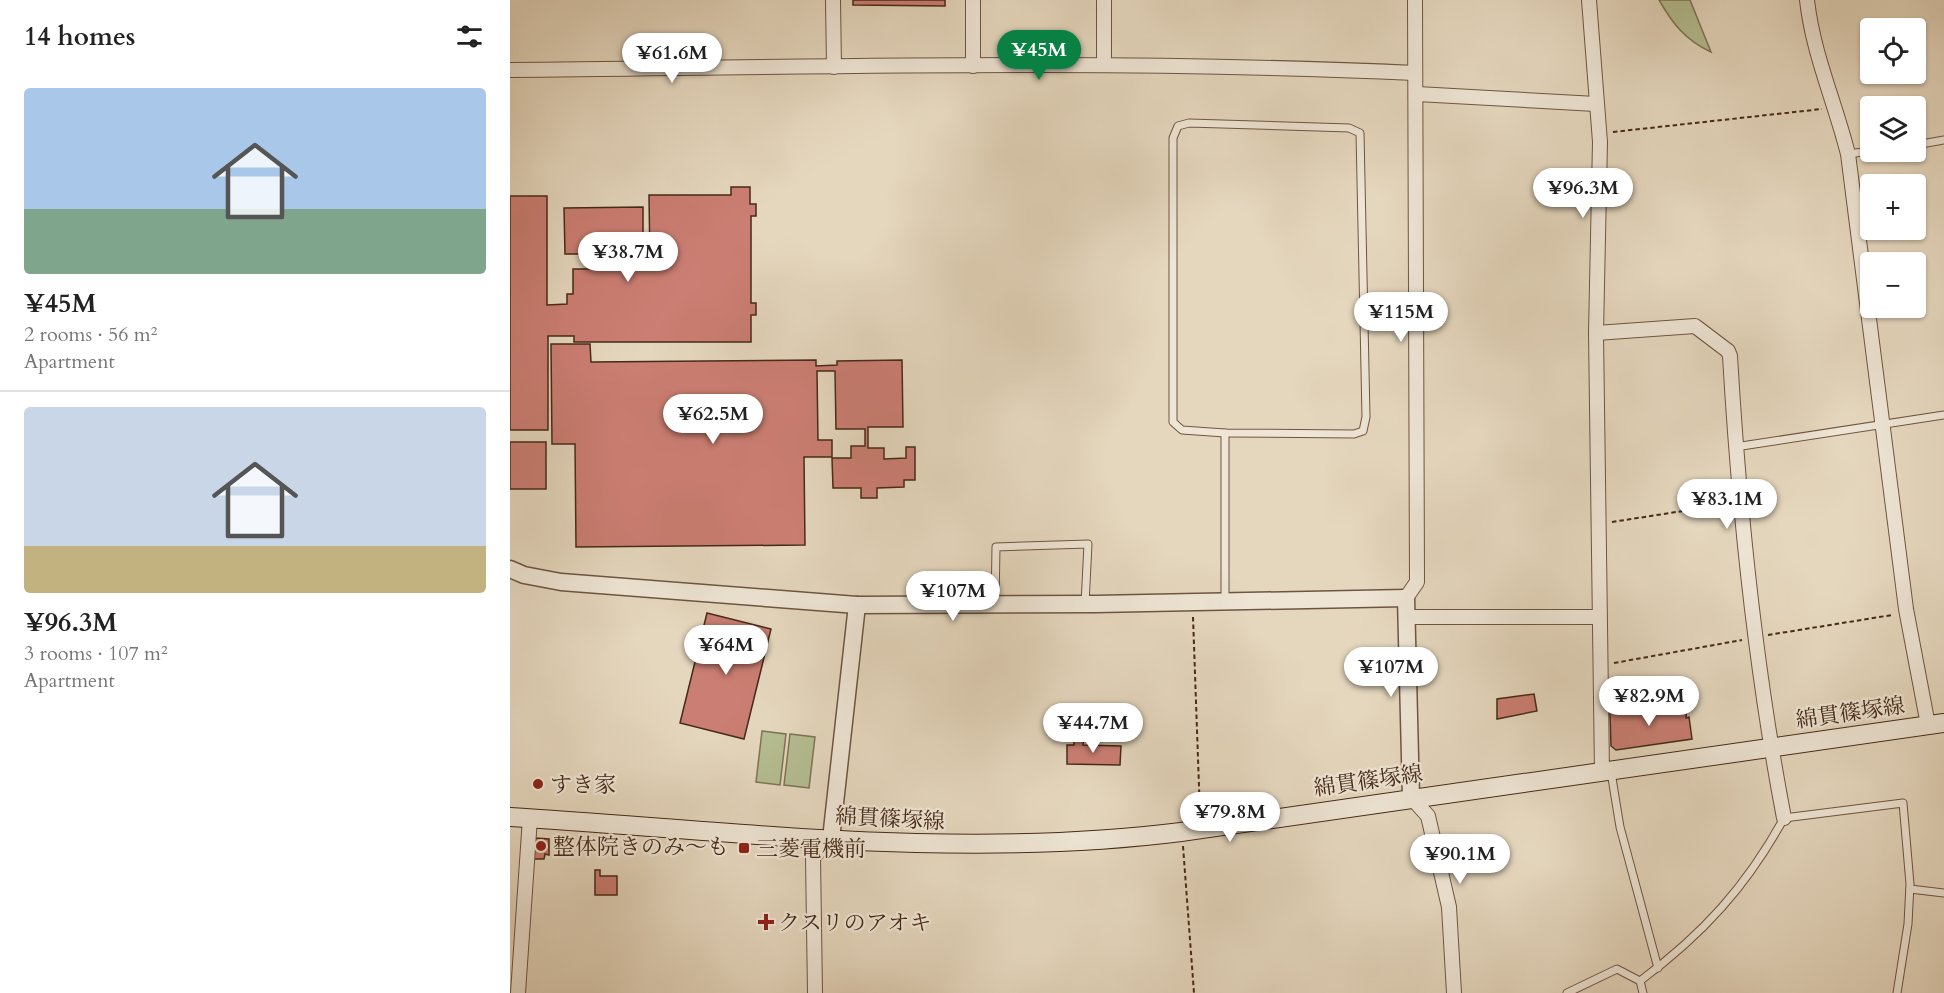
<!DOCTYPE html>
<html lang="en">
<head>
<meta charset="utf-8">
<style>
  :root { --surface:#fff; --page:#f2f2f2; --text:#222; --muted:#767676; --line:#e0e0e0; --accent:#0b8043 }
  body { margin:0; font-family:Cardo,"Noto Serif JP",serif; background:var(--page); color:var(--text); height:100vh; display:flex; flex-direction:column; font-size:22px; white-space:nowrap }
  * { box-sizing:border-box; margin:0 }
  p { font-size:20px; color:var(--muted) }
  .icon { flex:none; width:33px; height:33px; fill:none; stroke:currentColor; stroke-width:2; stroke-linecap:round; stroke-linejoin:round }
  .map { position:relative; flex:1; overflow:hidden }
  .panel { display:flex; flex-direction:column; background:var(--surface); width:510px }
  .panel>* { flex:none }
  .tools { position:absolute; left:1350px; top:18px; display:grid; gap:12px }
  .tools a { display:grid; place-items:center; width:66px; height:66px; border-radius:6px; background:var(--surface); box-shadow:0 2px 4px #0004; font-size:30px }
  .price { position:absolute; translate:-50% -51px; padding:0 14px; border-radius:21px; background:#fff; color:#222; font-size:20px; line-height:39px; filter:drop-shadow(0 2px 3px #0008) }
  .price::after { content:''; position:absolute; left:50%; top:36px; width:18px; height:14px; margin-left:-9px; background:inherit; clip-path:polygon(0 0,100% 0,50% 100%) }
  .price.active { background:var(--accent); color:#fff }
  ul { padding:0; list-style:none }
  li { display:grid; align-content:center; gap:12px; height:318px; padding:0 24px }
  li+li { border-top:2px solid var(--line) }
  li span { display:grid; place-items:center; height:186px; border-radius:6px; color:#555 }
  li>.icon { margin-inline-start:auto }
  span .icon { width:108px; height:108px; fill:#fffc; stroke-width:1 }
  li b { font-size:26px }
  h2 { display:flex; justify-content:space-between; align-items:center; height:72px; padding:0 24px; font-size:26px }
  main { display:flex; flex:1; min-height:0 }
  .map>svg:first-child { display:block }
</style>
</head>
<body>
<main>
<section class="panel">
<h2>14 homes<svg class="icon" aria-label="filters" viewBox="0 0 24 24"><path d="M4 7h16M4 17h16"/><circle cx="9" cy="7" r="2"/><circle cx="15" cy="17" r="2"/></svg></h2>
<ul>
<li><span style="background:linear-gradient(#a9c7e8 65%,#7fa58c 0)"><svg class="icon" aria-label="home" viewBox="0 0 24 24"><path d="M3 11l9-7 9 7M6 9v11h12V9"/></svg></span><div><b>¥45M</b><p>2 rooms · 56 m²</p><p>Apartment</p></div></li>
<li><span style="background:linear-gradient(#c9d6e8 75%,#c2b280 0)"><svg class="icon" aria-label="home" viewBox="0 0 24 24"><path d="M3 11l9-7 9 7M6 9v11h12V9"/></svg></span><div><b>¥96.3M</b><p>3 rooms · 107 m²</p><p>Apartment</p></div></li>
</ul>
</section>
<div class="map">
<svg width="1434" height="993" viewBox="0 0 1434 993">
  <rect width="100%" height="100%" fill="#e5d7be"/>
  <filter id="stains"><feTurbulence type="fractalNoise" baseFrequency=".00333" numOctaves="4"/><feColorMatrix values="0 0 0 0 .2 0 0 0 0 .09 0 0 0 0 .02 0 0 0 .5 -.17"/></filter>
  <radialGradient id="worn" r=".72"><stop offset=".6" stop-color="#630" stop-opacity="0"/><stop offset="1" stop-color="#630" stop-opacity=".3"/></radialGradient>
  <g fill="#b4be92" stroke="#7d7455" stroke-width="1.5">
    <path d="M1149,0H1180L1201,52C1175,40 1163,24 1149,0Z"/>
    <polygon points="252,731 276,734 270,785 246,782"/>
    <polygon points="280,734 305,737 299,788 274,785"/>
  </g>
  <g fill="#cb7e73" stroke="#462a18" stroke-width="1.5">
    <polygon points="343,0 435,0 435,6 343,5"/>
    <polygon points="221,187 240,187 240,204 246,204 246,216 241,216 241,303 246,303 246,315 241,315 241,342 64,342 64,336 38,336 38,430 0,430 0,196 37,196 37,305 57,304 57,294 63,294 63,269 92,269 92,254 55,254 54,208 133,207 133,254 120,254 120,264 140,264 139,195 221,195"/>
    <polygon points="41,344 80,344 81,362 306,360 306,366 327,365 327,361 392,360 393,427 358,427 358,448 374,448 374,459 396,458 396,447 405,447 405,480 394,480 394,487 367,488 367,498 351,498 351,488 323,488 322,458 341,458 341,446 355,446 355,429 326,429 325,371 307,371 308,440 322,440 322,457 294,457 295,545 66,547 65,444 42,444"/>
    <rect x="0" y="442" width="36" height="47"/>
    <polygon points="197,613 261,629 234,739 170,723"/>
    <polygon points="1024,694 1027,711 987,719 987,699"/>
    <polygon points="1177,705 1176,718 1179,717 1182,739 1106,750 1101,746 1100,713"/>
    <polygon points="570,735 574,735 573,745 611,746 610,765 557,764 557,745 564,745 564,740 570,740"/>
    <polygon points="24,838 39,839 39,855 35,854 34,859 23,859"/>
    <polygon points="85,870 90,870 90,876 107,876 107,895 85,895"/>
  </g>
  <g fill="none" stroke-linecap="round" stroke-linejoin="round">
    <defs>
      <g id="service">
        <polygon points="679,123 839,128 850,133 856,417 853,431 844,434 715,433 672,430 663,422 663,138 668,126"/>
        <polyline points="1406,145 1434,140"/>
        <polyline points="1338,154 1360,151"/>
        <polyline points="715,433 715,602"/>
        <polyline points="1225,447 1434,415"/>
        <polyline points="485,605 486,547 578,544 575,604"/>
        <polyline points="1101,772 1110,827 1148,968"/>
        <polyline points="1400,889 1434,893"/>
        <path d="M1130,981C1193,934 1236,887 1274,818L1393,803L1400,884L1398,924L1387,993"/>
        <polyline points="1057,993 1107,969 1130,981 1133,993"/>
      </g>
      <g id="minor">
        <polyline points="323,0 324,67"/>
        <polyline points="463,0 463,66"/>
        <polyline points="594,0 594,64"/>
        <polyline points="1079,0 1090,142 1086,333 1092,772"/>
        <path d="M1297,0C1303,54 1325,102 1338,154L1396,609L1418,725"/>
        <path d="M0,70C302,67 604,59 905,73"/>
        <polyline points="907,94 1086,104"/>
        <path d="M1086,333L1185,326L1218,351L1220,356C1229,511 1245,666 1274,818"/>
        <polyline points="896,598 907,582 905,0"/>
        <polyline points="897,617 1089,617"/>
        <polyline points="901,797 918,816 939,907 944,993"/>
        <polyline points="8,993 20,818"/>
        <polyline points="305,993 303,857 321,839"/>
      </g>
      <g id="tertiary">
        <polyline points="0,569 14,575 51,582 347,605 586,604 896,598 901,797"/>
        <polyline points="321,839 347,605"/>
      </g>
      <path id="secondary" d="M0,817C224,831 448,860 671,832L1434,723"/>
    </defs>
    <use href="#service" stroke="#6e5542" stroke-width="9"/>
    <use href="#minor" stroke="#6e5542" stroke-width="16"/>
    <use href="#tertiary" stroke="#6e5542" stroke-width="19"/>
    <use href="#secondary" stroke="#462a18" stroke-width="20"/>
    <g stroke="#462a18" stroke-width="2" stroke-dasharray="4.5 3" stroke-linecap="butt">
      <polyline points="1103,132 1312,109"/>
      <polyline points="1102,522 1218,504"/>
      <polyline points="683,617 690,815"/>
      <polyline points="1258,635 1382,615"/>
      <polyline points="1104,663 1232,640"/>
      <polyline points="673,846 684,993"/>
    </g>
    <use href="#service" stroke="#eee5d5" stroke-width="7"/>
    <use href="#minor" stroke="#eee5d5" stroke-width="14"/>
    <use href="#tertiary" stroke="#eee5d5" stroke-width="16"/>
    <use href="#secondary" stroke="#eee5d5" stroke-width="18"/>
  </g>
  <g fill="#8f2418" stroke="#eee5d5" stroke-width="2">
    <circle cx="28" cy="784" r="6"/>
    <circle cx="31" cy="846" r="6"/>
    <rect x="228" y="842" width="12" height="12" rx="3"/>
    <path d="M253 913h6v6h6v6h-6v6h-6v-6h-6v-6h6z"/>
  </g>
  <g text-anchor="middle" stroke-width="4.5" stroke-linejoin="round" paint-order="stroke">
    <g font-size="22" fill="#462a18" stroke="#eee5d5">
      <text transform="translate(1340 712) rotate(-8)" y="8">綿貫篠塚線</text>
      <text transform="translate(858 780) rotate(-8)" y="8">綿貫篠塚線</text>
      <text transform="translate(380 818) rotate(3)" y="8">綿貫篠塚線</text>
    </g>
    <g font-size="22" fill="#462a18" stroke="#eee5d5" text-anchor="start">
      <text x="40" y="792">すき家</text>
      <text x="43" y="854">整体院きのみ〜も</text>
      <text x="246" y="856">三菱電機前</text>
      <text x="268" y="930">クスリのアオキ</text>
    </g>
  </g>
  <rect width="100%" height="100%" filter="url(#stains)"/>
  <rect width="100%" height="100%" fill="url(#worn)"/>
</svg>
<div class="tools">
<a><svg class="icon" aria-label="locate" viewBox="0 0 24 24"><circle cx="12" cy="12" r="6"/><path d="M12 2v4M12 18v4M2 12h4M18 12h4"/></svg></a>
<a><svg class="icon" aria-label="layers" viewBox="0 0 24 24"><path d="M12 4l9 5-9 5-9-5zM3 14l9 5 9-5"/></svg></a>
<a>+</a>
<a>−</a>
</div>
<b class="price active" style="left:529px;top:81px">¥45M</b>
<b class="price" style="left:162px;top:84px">¥61.6M</b>
<b class="price" style="left:1073px;top:219px">¥96.3M</b>
<b class="price" style="left:118px;top:283px">¥38.7M</b>
<b class="price" style="left:891px;top:343px">¥115M</b>
<b class="price" style="left:203px;top:445px">¥62.5M</b>
<b class="price" style="left:1217px;top:530px">¥83.1M</b>
<b class="price" style="left:443px;top:622px">¥107M</b>
<b class="price" style="left:216px;top:676px">¥64M</b>
<b class="price" style="left:881px;top:698px">¥107M</b>
<b class="price" style="left:1139px;top:727px">¥82.9M</b>
<b class="price" style="left:583px;top:754px">¥44.7M</b>
<b class="price" style="left:720px;top:843px">¥79.8M</b>
<b class="price" style="left:950px;top:885px">¥90.1M</b>
</div>
</main>
</body>
</html>
